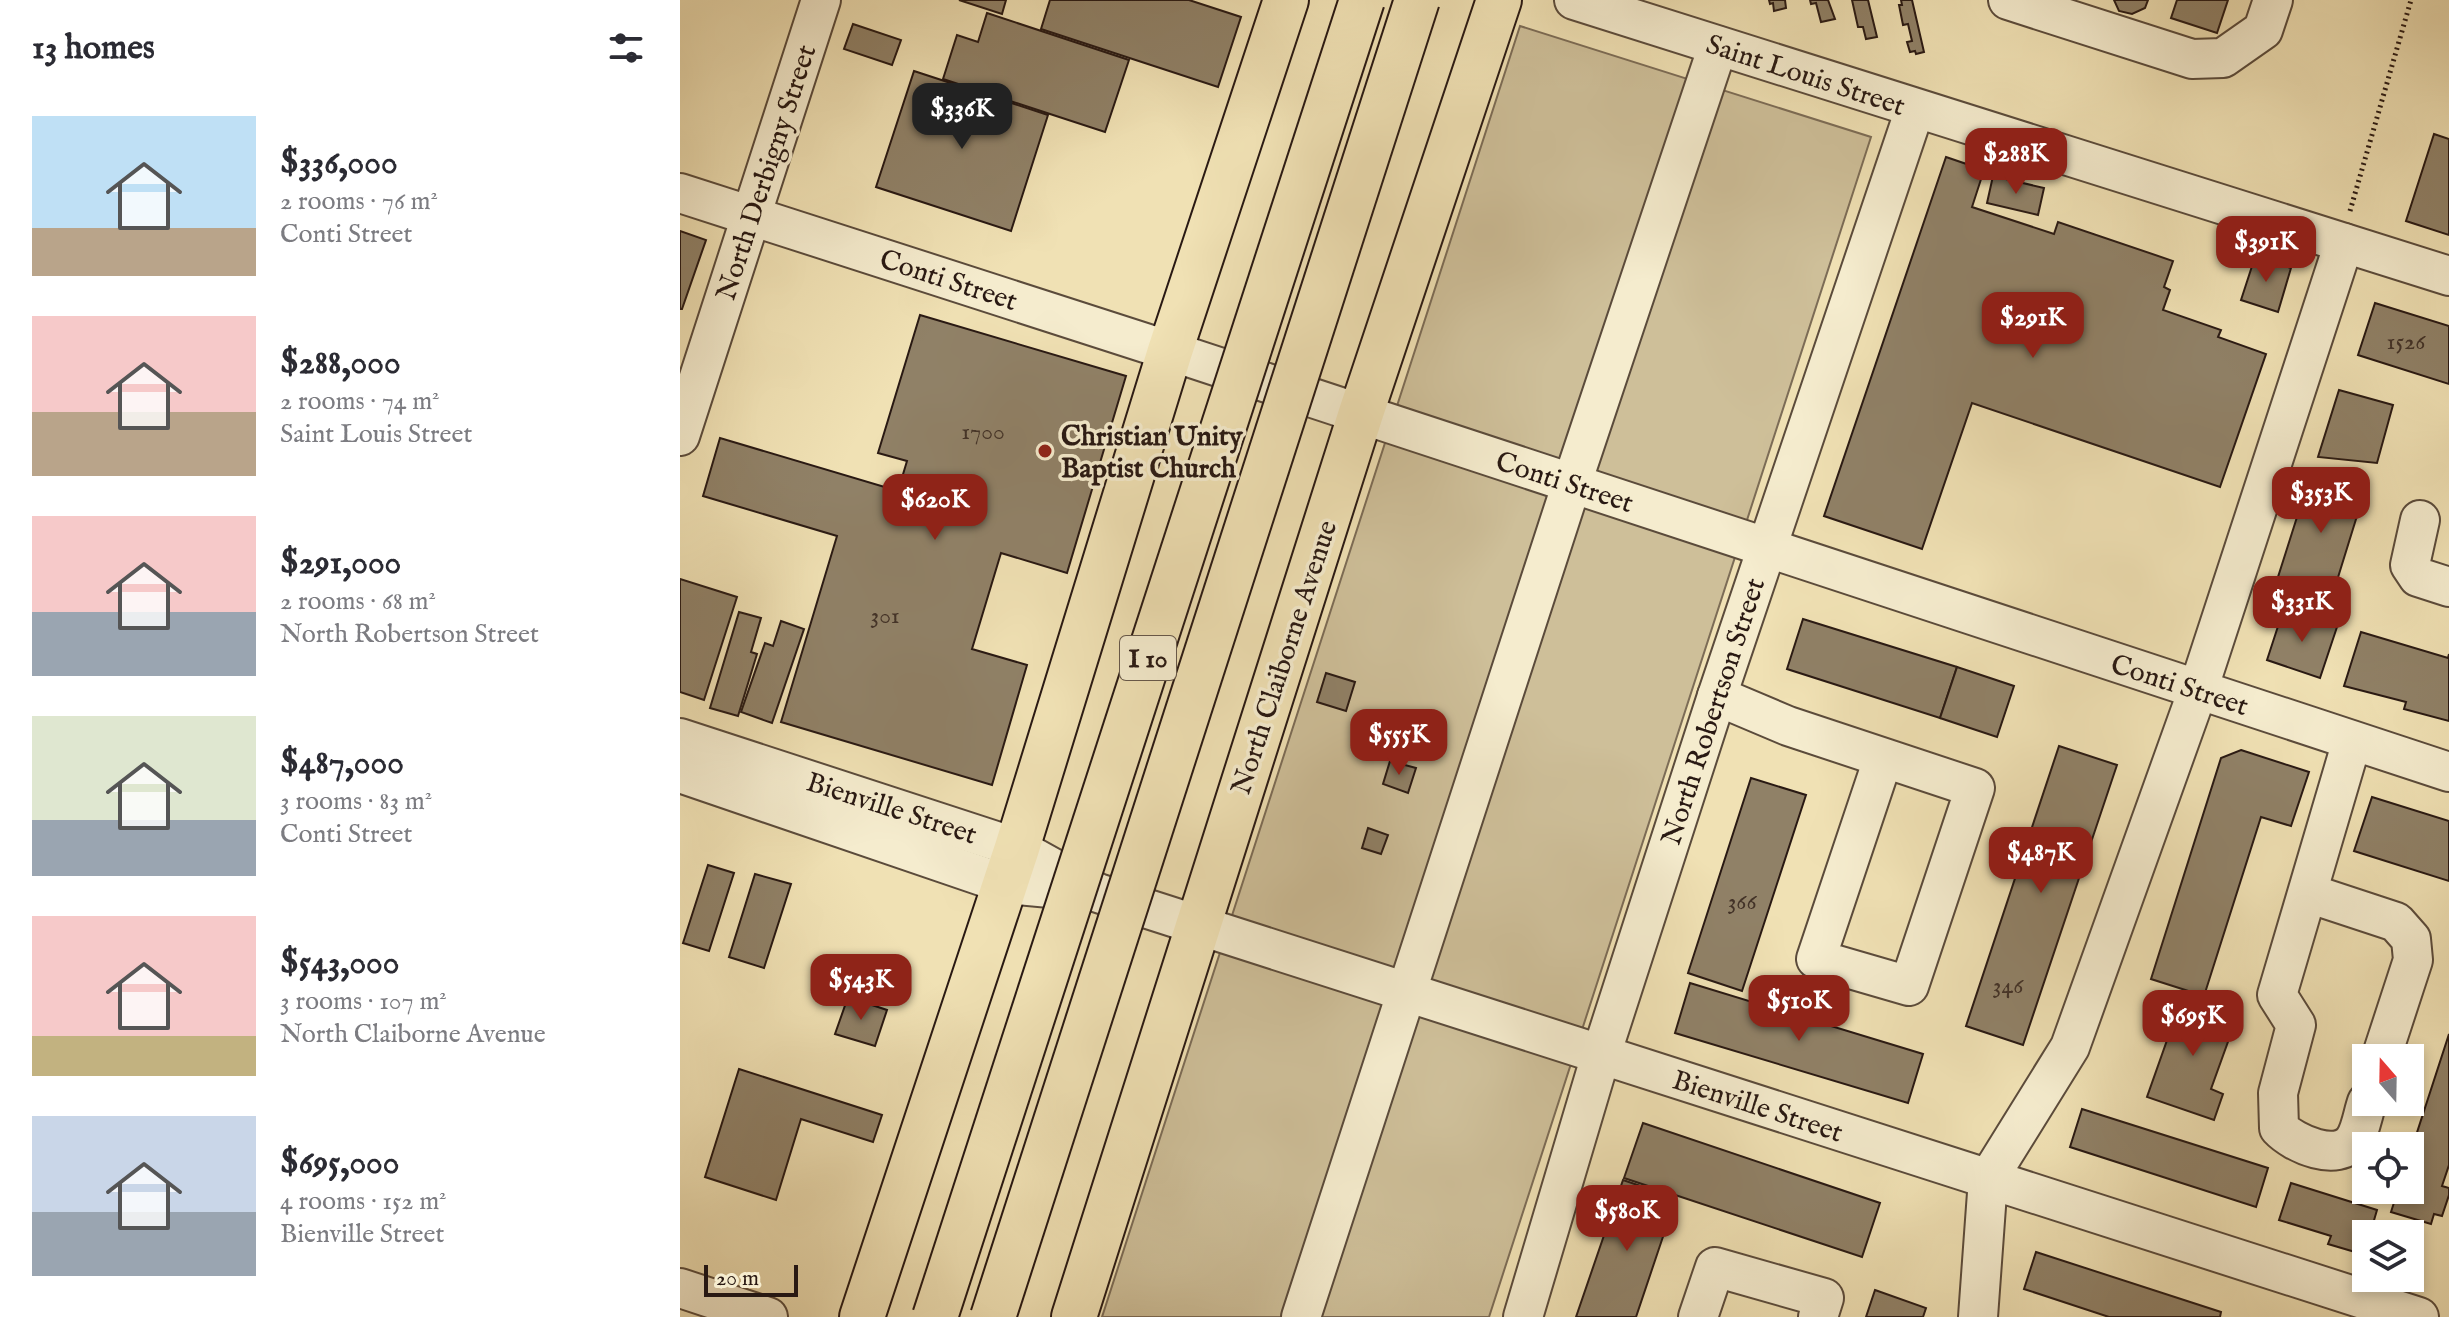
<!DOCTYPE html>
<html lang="en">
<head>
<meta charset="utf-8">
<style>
  :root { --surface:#fff; --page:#f2f2f3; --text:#2b2b33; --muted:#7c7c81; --accent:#8f2418 }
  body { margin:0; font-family:"IM FELL English",serif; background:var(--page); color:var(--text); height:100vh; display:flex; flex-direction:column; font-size:30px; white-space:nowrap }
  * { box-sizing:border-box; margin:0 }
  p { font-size:26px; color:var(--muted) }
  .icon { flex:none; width:44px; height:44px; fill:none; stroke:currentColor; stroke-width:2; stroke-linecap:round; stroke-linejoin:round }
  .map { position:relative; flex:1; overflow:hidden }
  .panel { display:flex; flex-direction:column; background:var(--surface); width:680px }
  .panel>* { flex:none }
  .needle { width:52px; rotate:340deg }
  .buttons { position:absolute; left:1672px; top:1044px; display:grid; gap:16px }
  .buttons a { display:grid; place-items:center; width:72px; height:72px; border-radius:0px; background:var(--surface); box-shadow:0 4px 12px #0003; font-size:40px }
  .scale { position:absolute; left:24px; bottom:20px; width:94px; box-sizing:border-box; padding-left:8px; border:4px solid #291913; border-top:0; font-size:22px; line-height:28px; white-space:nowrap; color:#291913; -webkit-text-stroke:6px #f5ecce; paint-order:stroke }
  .price { position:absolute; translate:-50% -68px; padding:0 18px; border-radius:16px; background:var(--accent); color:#fff; font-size:26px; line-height:52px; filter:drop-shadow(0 2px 4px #0008) }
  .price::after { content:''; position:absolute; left:50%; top:48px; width:24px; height:18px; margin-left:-12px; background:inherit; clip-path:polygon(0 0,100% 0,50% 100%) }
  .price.on { background:#222; color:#fff }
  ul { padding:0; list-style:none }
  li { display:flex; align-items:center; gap:24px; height:200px; padding:0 32px }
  li span { display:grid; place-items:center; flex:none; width:224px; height:160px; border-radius:0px; color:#555 }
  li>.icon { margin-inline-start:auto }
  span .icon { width:96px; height:96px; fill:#fffc; stroke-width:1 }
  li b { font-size:34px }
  h2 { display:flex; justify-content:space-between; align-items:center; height:96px; padding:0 32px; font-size:34px }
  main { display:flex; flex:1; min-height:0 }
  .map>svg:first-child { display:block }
</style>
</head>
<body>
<main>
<section class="panel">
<h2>13 homes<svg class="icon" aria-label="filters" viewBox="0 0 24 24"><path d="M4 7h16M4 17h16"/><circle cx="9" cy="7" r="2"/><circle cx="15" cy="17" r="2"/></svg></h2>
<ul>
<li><span style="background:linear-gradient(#bfe0f5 70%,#b9a48a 0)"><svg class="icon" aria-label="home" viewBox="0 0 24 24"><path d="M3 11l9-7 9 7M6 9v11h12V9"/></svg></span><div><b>$336,000</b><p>2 rooms · 76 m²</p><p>Conti Street</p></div></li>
<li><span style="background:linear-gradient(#f6c9c9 60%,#b9a48a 0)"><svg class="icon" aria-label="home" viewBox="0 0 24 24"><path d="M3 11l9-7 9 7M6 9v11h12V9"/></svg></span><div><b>$288,000</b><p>2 rooms · 74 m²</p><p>Saint Louis Street</p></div></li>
<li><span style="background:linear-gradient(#f6c9c9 60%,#9aa5b1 0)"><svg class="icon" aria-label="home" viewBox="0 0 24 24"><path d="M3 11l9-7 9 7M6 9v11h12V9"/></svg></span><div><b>$291,000</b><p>2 rooms · 68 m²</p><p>North Robertson Street</p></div></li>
<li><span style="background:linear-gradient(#dfe7d0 65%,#9aa5b1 0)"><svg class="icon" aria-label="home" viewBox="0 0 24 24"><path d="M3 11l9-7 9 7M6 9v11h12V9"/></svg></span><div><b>$487,000</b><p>3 rooms · 83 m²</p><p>Conti Street</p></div></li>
<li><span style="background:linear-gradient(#f6c9c9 75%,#c2b280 0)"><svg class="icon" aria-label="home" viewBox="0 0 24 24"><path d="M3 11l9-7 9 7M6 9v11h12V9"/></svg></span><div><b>$543,000</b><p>3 rooms · 107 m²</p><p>North Claiborne Avenue</p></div></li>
<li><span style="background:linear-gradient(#c9d6e8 60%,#9aa5b1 0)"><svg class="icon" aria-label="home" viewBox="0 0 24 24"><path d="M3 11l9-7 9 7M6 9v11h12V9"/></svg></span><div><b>$695,000</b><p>4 rooms · 152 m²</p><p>Bienville Street</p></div></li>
</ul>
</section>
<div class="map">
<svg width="1769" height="1317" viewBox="0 0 1769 1317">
  <rect width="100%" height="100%" fill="#f0e1b4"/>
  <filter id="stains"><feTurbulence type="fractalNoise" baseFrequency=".0025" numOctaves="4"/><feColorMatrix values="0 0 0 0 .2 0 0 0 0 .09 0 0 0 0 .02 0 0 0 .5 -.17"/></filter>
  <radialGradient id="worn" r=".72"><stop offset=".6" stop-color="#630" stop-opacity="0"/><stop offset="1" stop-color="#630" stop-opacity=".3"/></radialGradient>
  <polygon fill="#cebf99" stroke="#7c6c56" stroke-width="2" points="840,26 1191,137 809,1317 422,1317"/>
  <g fill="#908167" stroke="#291913" stroke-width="2">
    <polygon points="279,0 326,0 322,14"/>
    <polygon points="370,0 509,0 561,17 538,87 361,29"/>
    <polygon points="1089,0 1105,0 1106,8 1094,11 1093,3 1090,4"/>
    <polygon points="1130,0 1148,0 1155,19 1141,22 1136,3 1131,4"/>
    <polygon points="1172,0 1188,0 1197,37 1186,39 1183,27 1178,27"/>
    <polygon points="1221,0 1232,0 1244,52 1236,54 1235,51 1230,52 1227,42 1232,41 1228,24 1223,25 1219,5 1222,5"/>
    <polygon points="1434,0 1468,0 1465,8 1452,14 1439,11"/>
    <polygon points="1497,0 1548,0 1537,33 1491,18"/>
    <polygon points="307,13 449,60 425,132 263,79 277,35 298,42"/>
    <polygon points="173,24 221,40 212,65 164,49"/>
    <polygon points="234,71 368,115 331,231 196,187"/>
    <polygon points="1754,134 1769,139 1769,235 1726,221"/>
    <polygon points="1266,157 1304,170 1292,207 1374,234 1378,222 1493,261 1484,287 1490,290 1483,310 1541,330 1538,337 1586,354 1540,487 1292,403 1242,549 1144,516"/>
    <polygon points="1313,176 1364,188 1358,215 1307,203"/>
    <polygon points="0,231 26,240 2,309 0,309"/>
    <polygon points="1575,257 1611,268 1598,312 1561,300"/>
    <polygon points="1695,303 1769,326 1769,384 1678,355"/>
    <polygon points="240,315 446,376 387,573 321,553 292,649 347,665 312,785 101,722 157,536 23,496 40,438 218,491 227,461 198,453"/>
    <polygon points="1659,390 1713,405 1697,463 1638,457"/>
    <polygon points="1631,473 1685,490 1651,600 1598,577"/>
    <polygon points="0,579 57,597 24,700 0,692"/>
    <polygon points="1603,611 1657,627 1640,678 1587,660"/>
    <polygon points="59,612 81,618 71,652 77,654 58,716 30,708"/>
    <polygon points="1123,619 1277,667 1260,718 1107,669"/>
    <polygon points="101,621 124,629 92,723 61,712 85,643 93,646"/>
    <polygon points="1681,632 1768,658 1769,654 1769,721 1724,709 1726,702 1664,686"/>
    <polygon points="1277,667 1334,686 1317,737 1260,718"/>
    <polygon points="646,673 675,682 666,711 637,702"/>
    <polygon points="1379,746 1437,765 1343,1045 1286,1026"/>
    <polygon points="1561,750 1629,772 1611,826 1581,817 1524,996 1471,979 1541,758"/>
    <polygon points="710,761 736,768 728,793 703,784"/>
    <polygon points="1071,778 1126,795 1062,991 1008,973"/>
    <polygon points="1692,797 1769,821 1769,881 1674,851"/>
    <polygon points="688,828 708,835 701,854 682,848"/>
    <polygon points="28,865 54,873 29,951 3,943"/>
    <polygon points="75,874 111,884 84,968 49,957"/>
    <polygon points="179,965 199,971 191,998 171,992"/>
    <polygon points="1010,983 1243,1054 1228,1103 995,1033"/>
    <polygon points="1503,995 1558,1014 1531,1089 1543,1094 1534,1120 1467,1097"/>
    <polygon points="168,997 207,1010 195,1046 155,1034"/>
    <polygon points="1769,1034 1769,1165 1762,1186 1769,1188 1769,1195 1762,1216 1754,1214 1751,1224 1711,1212 1718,1190 1730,1190 1730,1154"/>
    <polygon points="59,1069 202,1115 193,1142 121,1119 96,1200 25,1177"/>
    <polygon points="1402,1109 1588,1168 1576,1207 1390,1147"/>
    <polygon points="963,1123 1200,1203 1182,1257 944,1178"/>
    <polygon points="943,1180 996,1198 956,1317 896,1317"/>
    <polygon points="1611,1183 1697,1210 1690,1234 1686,1234 1685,1250 1677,1247 1675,1252 1648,1244 1651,1236 1599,1220"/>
    <polygon points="1356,1252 1541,1312 1540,1317 1429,1317 1344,1289"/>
    <polygon points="1195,1290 1246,1308 1243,1317 1186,1317"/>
  </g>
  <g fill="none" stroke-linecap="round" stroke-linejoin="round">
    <defs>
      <g id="minor">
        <polyline points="894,0 1769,276"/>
        <polyline points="1328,0 1512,59 1543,58 1583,30 1593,0"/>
        <polyline points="0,193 490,351 1769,772"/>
        <polyline points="0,436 141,0"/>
        <polyline points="1740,520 1730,565 1738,577 1769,587"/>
        <polyline points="1037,696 1108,726 1295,788 1229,986 1136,959 1203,759"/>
        <polyline points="0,738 337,848 418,893 1739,1317"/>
        <path d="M1672,741L1597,995L1616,1025L1598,1093L1599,1128C1614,1144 1658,1163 1674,1140C1681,1130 1683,1113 1687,1102"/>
        <polyline points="0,773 325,884 402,891"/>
        <polyline points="1628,893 1716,922 1731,939 1733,960 1701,1058"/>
        <polyline points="0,1288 88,1317"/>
        <polyline points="621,1317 892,483 1038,46"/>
        <polyline points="843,1317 921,1055 1037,696 1235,109"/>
        <polyline points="1018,1317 1035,1267 1144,1298 1138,1317"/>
        <polyline points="1298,1317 1308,1179 1390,1047 1518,690 1664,243"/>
      </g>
      <g id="major">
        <polyline points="182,1317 337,848 490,351 606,0"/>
        <polyline points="394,1317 681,413 819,0"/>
      </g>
    </defs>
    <use href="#minor" stroke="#5b4b3b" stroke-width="42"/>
    <use href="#major" stroke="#291913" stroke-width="48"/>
    <polyline stroke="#291913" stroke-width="5" stroke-dasharray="2 4" stroke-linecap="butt" points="1670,211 1731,0"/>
    <use href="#minor" stroke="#f5ecce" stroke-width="38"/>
    <use href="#major" stroke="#f0e1b4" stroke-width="44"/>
    <defs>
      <g id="highway-bridge">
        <polyline points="255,1317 682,0"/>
        <polyline points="313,1317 737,0"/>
      </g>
    </defs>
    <use href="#highway-bridge" stroke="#291913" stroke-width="48" stroke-linecap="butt"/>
    <use href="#highway-bridge" stroke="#f0e1b4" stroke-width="44"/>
  </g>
  <circle fill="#8f2418" stroke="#f5ecce" stroke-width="3" cx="365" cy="451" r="8"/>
  <g text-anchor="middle" stroke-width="7" stroke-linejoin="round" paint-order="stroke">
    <g font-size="24" fill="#433328">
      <text x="1726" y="349">1526</text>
      <text x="303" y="439">1700</text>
      <text x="205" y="623">301</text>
      <text x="1062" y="909">366</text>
      <text x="1328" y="993">346</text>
    </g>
    <rect fill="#f5ecce" stroke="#66584b" stroke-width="2" x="440" y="636" width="56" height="44" rx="6"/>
    <g font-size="26" font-weight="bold" fill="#291913">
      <text x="468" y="667">I 10</text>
    </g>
    <g font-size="28" fill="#291913" stroke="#f5ecce">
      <text transform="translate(1126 74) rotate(18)" y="10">Saint Louis Street</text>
      <text transform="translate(85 172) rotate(-72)" y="10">North Derbigny Street</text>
      <text transform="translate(269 279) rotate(18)" y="10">Conti Street</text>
      <text transform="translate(885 481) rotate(18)" y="10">Conti Street</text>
      <text transform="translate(603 657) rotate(-72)" y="10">North Claiborne Avenue</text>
      <text transform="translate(1500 684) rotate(18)" y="10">Conti Street</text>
      <text transform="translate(1032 711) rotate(-72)" y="10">North Robertson Street</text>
      <text transform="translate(212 807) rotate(18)" y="10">Bienville Street</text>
      <text transform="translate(1078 1105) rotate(18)" y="10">Bienville Street</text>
    </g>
    <g font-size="28" font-weight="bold" fill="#291913" stroke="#f5ecce" text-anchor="start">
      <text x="381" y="445">Christian Unity<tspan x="381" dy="32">Baptist Church</tspan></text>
    </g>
  </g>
  <rect width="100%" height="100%" filter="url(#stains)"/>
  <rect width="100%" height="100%" fill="url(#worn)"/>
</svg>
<div class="buttons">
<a><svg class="needle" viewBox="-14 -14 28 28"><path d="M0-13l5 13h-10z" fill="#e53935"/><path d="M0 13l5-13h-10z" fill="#7c7c81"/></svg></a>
<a><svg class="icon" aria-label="locate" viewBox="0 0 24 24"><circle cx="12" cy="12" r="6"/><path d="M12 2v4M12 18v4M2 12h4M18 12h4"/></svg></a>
<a><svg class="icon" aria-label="layers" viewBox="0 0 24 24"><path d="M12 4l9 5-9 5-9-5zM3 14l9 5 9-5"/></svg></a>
</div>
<div class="scale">20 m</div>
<b class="price on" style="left:282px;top:151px">$336K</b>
<b class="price" style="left:1336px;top:196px">$288K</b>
<b class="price" style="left:1586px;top:284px">$391K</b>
<b class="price" style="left:1353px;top:360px">$291K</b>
<b class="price" style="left:1641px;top:535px">$353K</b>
<b class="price" style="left:255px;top:542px">$620K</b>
<b class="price" style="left:1622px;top:644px">$331K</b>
<b class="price" style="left:719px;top:777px">$555K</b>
<b class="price" style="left:1361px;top:895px">$487K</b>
<b class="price" style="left:181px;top:1022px">$543K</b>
<b class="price" style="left:1119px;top:1043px">$510K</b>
<b class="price" style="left:1513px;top:1058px">$695K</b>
<b class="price" style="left:947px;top:1253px">$580K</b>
</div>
</main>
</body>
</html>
